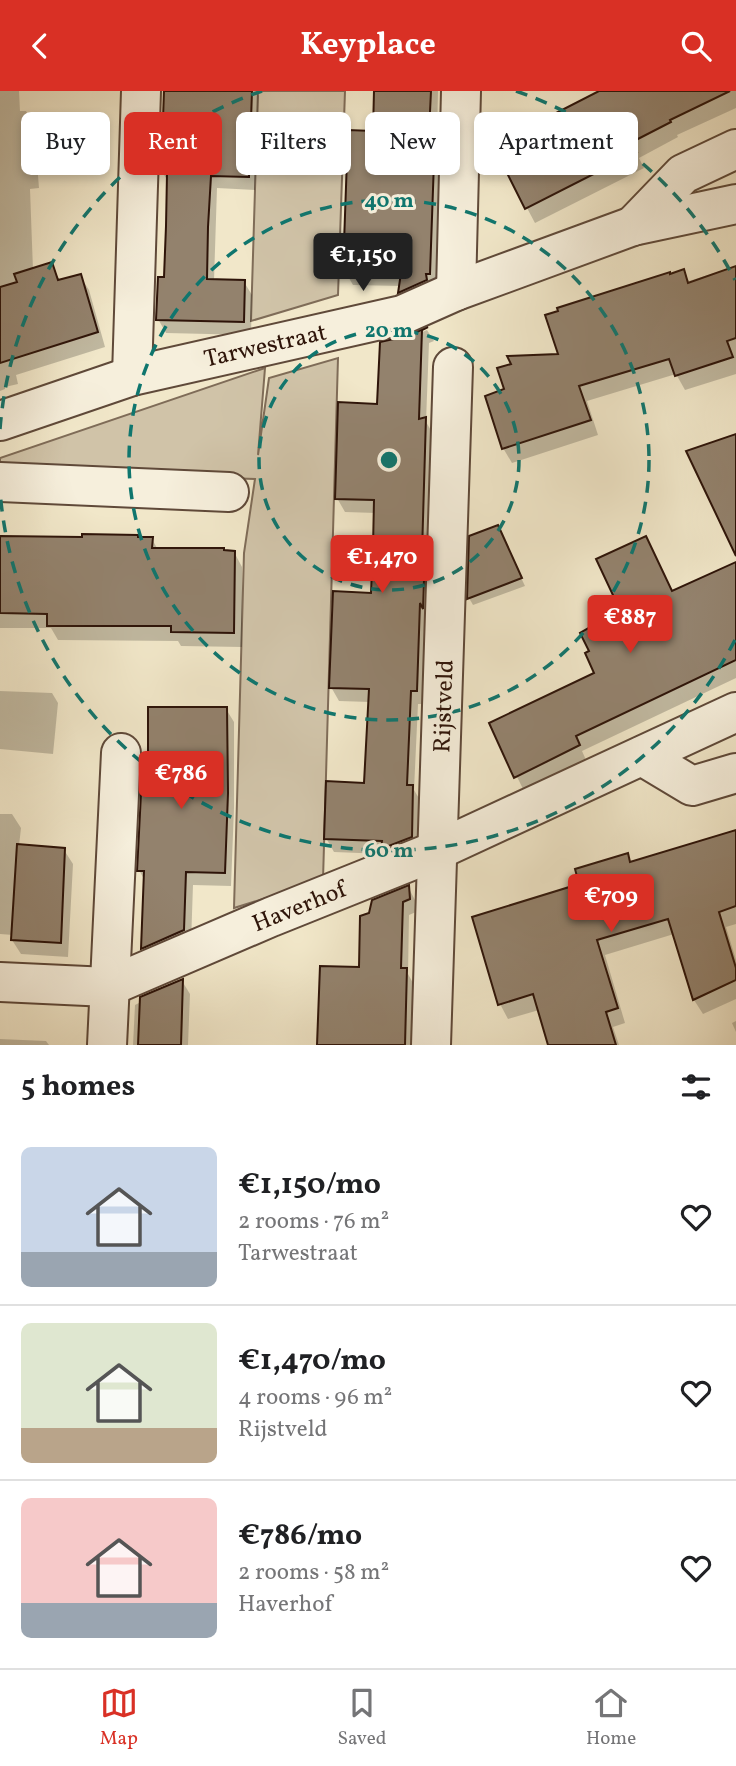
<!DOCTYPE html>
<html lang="en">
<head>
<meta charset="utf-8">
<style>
  :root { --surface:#fff; --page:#f6f6f6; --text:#202124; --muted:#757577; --line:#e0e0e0; --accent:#d93025 }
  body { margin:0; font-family:Vollkorn,serif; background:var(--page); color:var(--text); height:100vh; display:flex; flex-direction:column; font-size:26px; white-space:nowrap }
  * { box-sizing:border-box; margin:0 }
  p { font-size:23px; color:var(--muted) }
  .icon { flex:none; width:38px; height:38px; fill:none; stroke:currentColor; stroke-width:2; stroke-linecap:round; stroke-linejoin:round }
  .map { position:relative; height:954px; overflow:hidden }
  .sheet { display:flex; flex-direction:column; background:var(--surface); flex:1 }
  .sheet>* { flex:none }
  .top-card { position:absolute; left:21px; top:21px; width:695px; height:63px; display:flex; gap:14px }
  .price { position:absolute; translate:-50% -60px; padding:0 16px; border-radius:7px; background:var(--accent); color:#fff; font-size:23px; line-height:46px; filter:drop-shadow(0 2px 4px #0008) }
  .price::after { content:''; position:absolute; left:50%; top:42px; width:21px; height:16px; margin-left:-10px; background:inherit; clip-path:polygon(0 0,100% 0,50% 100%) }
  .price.on { background:#222; color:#fff }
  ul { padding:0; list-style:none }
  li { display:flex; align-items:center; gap:21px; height:175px; padding:0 21px }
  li+li { border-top:2px solid var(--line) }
  li span { display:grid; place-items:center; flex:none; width:196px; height:140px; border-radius:10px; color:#555 }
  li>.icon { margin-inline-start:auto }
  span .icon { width:84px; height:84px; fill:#fffc; stroke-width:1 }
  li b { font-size:30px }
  h2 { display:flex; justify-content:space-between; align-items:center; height:84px; padding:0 21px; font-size:30px }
  .tag { padding:0 24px; border-radius:10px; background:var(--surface); box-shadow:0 4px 10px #0003; font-size:24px; line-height:63px }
  .tag.on { background:var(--accent); color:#fff }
  header { display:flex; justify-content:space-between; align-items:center; height:91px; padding:0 21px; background:var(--accent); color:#fff; font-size:32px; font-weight:700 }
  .menu { display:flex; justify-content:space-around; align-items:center; height:98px; border-top:2px solid var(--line); background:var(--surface); font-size:19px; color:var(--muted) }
  .menu a { display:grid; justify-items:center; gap:4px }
  .menu .on { color:var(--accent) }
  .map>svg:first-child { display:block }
</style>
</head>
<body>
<header><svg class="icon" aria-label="back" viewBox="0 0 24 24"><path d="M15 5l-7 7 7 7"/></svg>Keyplace<svg class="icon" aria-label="search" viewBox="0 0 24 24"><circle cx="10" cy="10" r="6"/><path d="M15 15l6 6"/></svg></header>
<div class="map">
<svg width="736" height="954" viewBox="0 0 736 954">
  <rect width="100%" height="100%" fill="#f1e7c9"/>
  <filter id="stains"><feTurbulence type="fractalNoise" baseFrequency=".00286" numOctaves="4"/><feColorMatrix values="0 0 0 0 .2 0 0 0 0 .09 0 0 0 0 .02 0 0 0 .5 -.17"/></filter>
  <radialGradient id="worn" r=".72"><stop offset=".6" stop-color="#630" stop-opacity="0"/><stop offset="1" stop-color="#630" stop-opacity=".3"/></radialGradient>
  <g fill="#d0c3a8" stroke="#7f6c58" stroke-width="2">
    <polygon points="258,0 345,0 338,204 251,230"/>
    <polygon points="338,267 323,789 234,817 244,462 255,388 0,380 0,367 265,277 258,364 269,287"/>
  </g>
  <g fill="#0003">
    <polygon points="0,0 19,0 20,20 26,20 34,35 39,97 30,98 33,179 51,173 60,190 80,185 89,199 105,256 16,284 18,293 5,296 5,298 0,300"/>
    <polygon points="166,0 256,0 259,5 255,99 217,97 214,190 244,191 252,204 251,244 166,242 158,228 165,188 169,92 163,82"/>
    <polygon points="376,0 438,0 437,48 442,57 437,196 407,214 400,201 401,195 353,194 345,180 375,42"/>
    <polygon points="602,0 736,0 736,17 677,44 678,46 639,67 644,77 535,132 527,117 528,60"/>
    <polygon points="736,175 736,283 685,299 676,283 587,310 598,344 512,372 503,357 506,299 560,265 670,185 683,180 689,190"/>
    <polygon points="427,239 434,250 429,252 426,331 432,341 424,613 418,613 414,699 420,709 419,759 385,763 334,761 326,747 366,694 370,611 339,610 331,596 373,504 376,422 345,421 337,407 408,247"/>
    <polygon points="501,444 525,495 473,514 469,507 471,446"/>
    <polygon points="0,445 152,448 158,459 234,461 242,476 242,556 181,555 178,550 58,549 51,537 0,537"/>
    <polygon points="736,473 736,587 582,660 586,669 524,700 491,633 596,582 672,502"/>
    <polygon points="0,600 52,602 58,612 53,663 0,658"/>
    <polygon points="226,618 234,631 234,717 231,795 193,794 191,853 150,870 143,857 145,790 139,779 149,685"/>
    <polygon points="0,723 12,723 21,737 19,755 64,759 73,773 68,866 21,863 12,849 13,844 0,843"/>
    <polygon points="736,741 736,833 726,836 736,869 736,908 703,923 694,909 674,843 605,864 625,932 613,936 619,954 550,954 539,919 508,928 500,913 582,794 627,764 632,772"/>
    <polygon points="408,796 415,809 416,821 409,824 408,883 413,892 412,954 319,954"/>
    <polygon points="182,890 190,903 188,954 133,954 135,914"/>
    <polygon points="736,930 736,941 732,932"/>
    <polygon points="0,948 46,950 49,954 0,954"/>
  </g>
  <g fill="#93826d" stroke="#2e1409" stroke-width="2">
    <polygon points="164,0 252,0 249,86 211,85 208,136 207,188 245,189 244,231 156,229 158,186 164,186 166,135 167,83 161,83"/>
    <polygon points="374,0 431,0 429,42 435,42 430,183 426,183 427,189 398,202 401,182 343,181 348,39 373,40"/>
    <polygon points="599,0 730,0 670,29 671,31 632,51 637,61 525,118 502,72 526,59 517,42"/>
    <polygon points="52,171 58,189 81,183 98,241 0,272 0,196 17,191 14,183"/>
    <polygon points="736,175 736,247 727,250 733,266 675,285 669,268 579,295 591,329 502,358 485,305 504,298 497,277 511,273 507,265 558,263 545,224 558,220 557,217 670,181 670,183 684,178 688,192"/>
    <polygon points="428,236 422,239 419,328 426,326 422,462 425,461 423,518 420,512 417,600 411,600 407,694 413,694 412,746 381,758 382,750 324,748 326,690 364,692 369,598 329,597 333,500 371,502 373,456 374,409 335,408 338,311 377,313 380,251 407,245"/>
    <polygon points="736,343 736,465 686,360"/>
    <polygon points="498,434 522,487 467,508 469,445"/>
    <polygon points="82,443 138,444 138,446 153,446 152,457 224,457 224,459 235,460 234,542 171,541 171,535 47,535 47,523 0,522 0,445 82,446"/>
    <polygon points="646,445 672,500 736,471 736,569 576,645 580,654 514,687 489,632 594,582 585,562 589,560 580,542 620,519 596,468"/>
    <polygon points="148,616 227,616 228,702 225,782 186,781 184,839 141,858 144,780 137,780 142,683 148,683"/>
    <polygon points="736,739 736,815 719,821 736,877 736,889 693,909 668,828 597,849 618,917 606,921 616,954 548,954 533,903 498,914 472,826 579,793 575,778 628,762 630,771"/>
    <polygon points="17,753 65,757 61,852 11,849"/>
    <polygon points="409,794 410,808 403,811 401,877 407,877 405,954 317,954 320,875 359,876 360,825 369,822 372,809"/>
    <polygon points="183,888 181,954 138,954 140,906"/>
  </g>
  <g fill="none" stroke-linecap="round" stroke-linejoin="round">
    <defs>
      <g id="minor">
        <polyline points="633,135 683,83 736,58"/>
        <polyline points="456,200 461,0"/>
        <polyline points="132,285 141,0"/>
        <polyline points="0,330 132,285 402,224 456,200 633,135 736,113"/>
        <polyline points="0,391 229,401"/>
        <polyline points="642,665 692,695 736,682"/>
        <polyline points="0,891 108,896 271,826 438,759 736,621"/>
        <polyline points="107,954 121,662"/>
        <polyline points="431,954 453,276"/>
      </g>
    </defs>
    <use href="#minor" stroke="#5f4939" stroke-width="42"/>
    <use href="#minor" stroke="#f6efdc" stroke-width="38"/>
  </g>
  <g fill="none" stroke="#0f766e" stroke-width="3.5" stroke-dasharray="12 9">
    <circle cx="389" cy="369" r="130"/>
    <circle cx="389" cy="369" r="260"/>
    <path d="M735 549A390 390 0 0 1 0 400M0 338A390 390 0 0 1 262 0M516 0A390 390 0 0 1 735 189"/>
  </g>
  <g text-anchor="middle" stroke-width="6" stroke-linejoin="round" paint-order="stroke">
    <g font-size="24" fill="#2e1409" stroke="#f6efdc">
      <text transform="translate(265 254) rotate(-13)" y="8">Tarwestraat</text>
      <text transform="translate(443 615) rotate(-88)" y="8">Rijstveld</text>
      <text transform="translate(299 815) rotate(-22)" y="8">Haverhof</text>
    </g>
  </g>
  <circle cx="389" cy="369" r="10" fill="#0f766e" stroke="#f6efdc" stroke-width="3.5"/>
  <g font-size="21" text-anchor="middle" font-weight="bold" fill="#0f766e" stroke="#f6efdc" stroke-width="6" stroke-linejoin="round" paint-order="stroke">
    <text x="389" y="116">40 m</text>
    <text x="389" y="246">20 m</text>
    <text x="389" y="766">60 m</text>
  </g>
  <rect width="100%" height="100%" filter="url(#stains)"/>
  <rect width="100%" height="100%" fill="url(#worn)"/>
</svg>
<b class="price on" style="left:363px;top:202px">€1,150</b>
<b class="price" style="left:382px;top:504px">€1,470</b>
<b class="price" style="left:630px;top:564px">€887</b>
<b class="price" style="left:181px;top:720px">€786</b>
<b class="price" style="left:611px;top:843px">€709</b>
<div class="top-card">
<a class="tag">Buy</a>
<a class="tag on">Rent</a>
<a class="tag">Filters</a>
<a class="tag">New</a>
<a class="tag">Apartment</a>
</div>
</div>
<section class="sheet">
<h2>5 homes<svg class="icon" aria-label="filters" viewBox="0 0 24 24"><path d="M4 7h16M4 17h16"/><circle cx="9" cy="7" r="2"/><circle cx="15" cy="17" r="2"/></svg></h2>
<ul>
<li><span style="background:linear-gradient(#c9d6e8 75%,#9aa5b1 0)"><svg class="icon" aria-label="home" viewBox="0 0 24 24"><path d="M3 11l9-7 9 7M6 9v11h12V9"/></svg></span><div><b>€1,150/mo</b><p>2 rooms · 76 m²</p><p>Tarwestraat</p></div><svg class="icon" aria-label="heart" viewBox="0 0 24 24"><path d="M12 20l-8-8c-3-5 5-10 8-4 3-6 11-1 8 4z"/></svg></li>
<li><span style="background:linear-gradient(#dfe7d0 75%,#b9a48a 0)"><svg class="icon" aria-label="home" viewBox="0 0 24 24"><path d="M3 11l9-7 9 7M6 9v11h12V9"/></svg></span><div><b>€1,470/mo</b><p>4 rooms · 96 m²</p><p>Rijstveld</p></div><svg class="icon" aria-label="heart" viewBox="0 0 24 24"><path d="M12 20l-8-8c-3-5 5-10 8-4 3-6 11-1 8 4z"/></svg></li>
<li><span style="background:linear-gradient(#f6c9c9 75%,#9aa5b1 0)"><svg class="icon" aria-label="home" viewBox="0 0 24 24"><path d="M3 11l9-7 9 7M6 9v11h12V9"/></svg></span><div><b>€786/mo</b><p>2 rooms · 58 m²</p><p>Haverhof</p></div><svg class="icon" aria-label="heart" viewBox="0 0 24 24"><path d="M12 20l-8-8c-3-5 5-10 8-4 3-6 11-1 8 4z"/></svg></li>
</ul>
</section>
<nav class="menu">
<a class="on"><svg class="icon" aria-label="map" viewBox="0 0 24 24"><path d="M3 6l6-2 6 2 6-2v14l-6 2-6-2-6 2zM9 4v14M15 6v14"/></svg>Map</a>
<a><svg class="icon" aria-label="saved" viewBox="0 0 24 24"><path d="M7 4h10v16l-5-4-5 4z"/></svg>Saved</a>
<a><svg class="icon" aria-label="home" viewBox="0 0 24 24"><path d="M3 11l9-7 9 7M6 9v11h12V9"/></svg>Home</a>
</nav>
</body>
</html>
